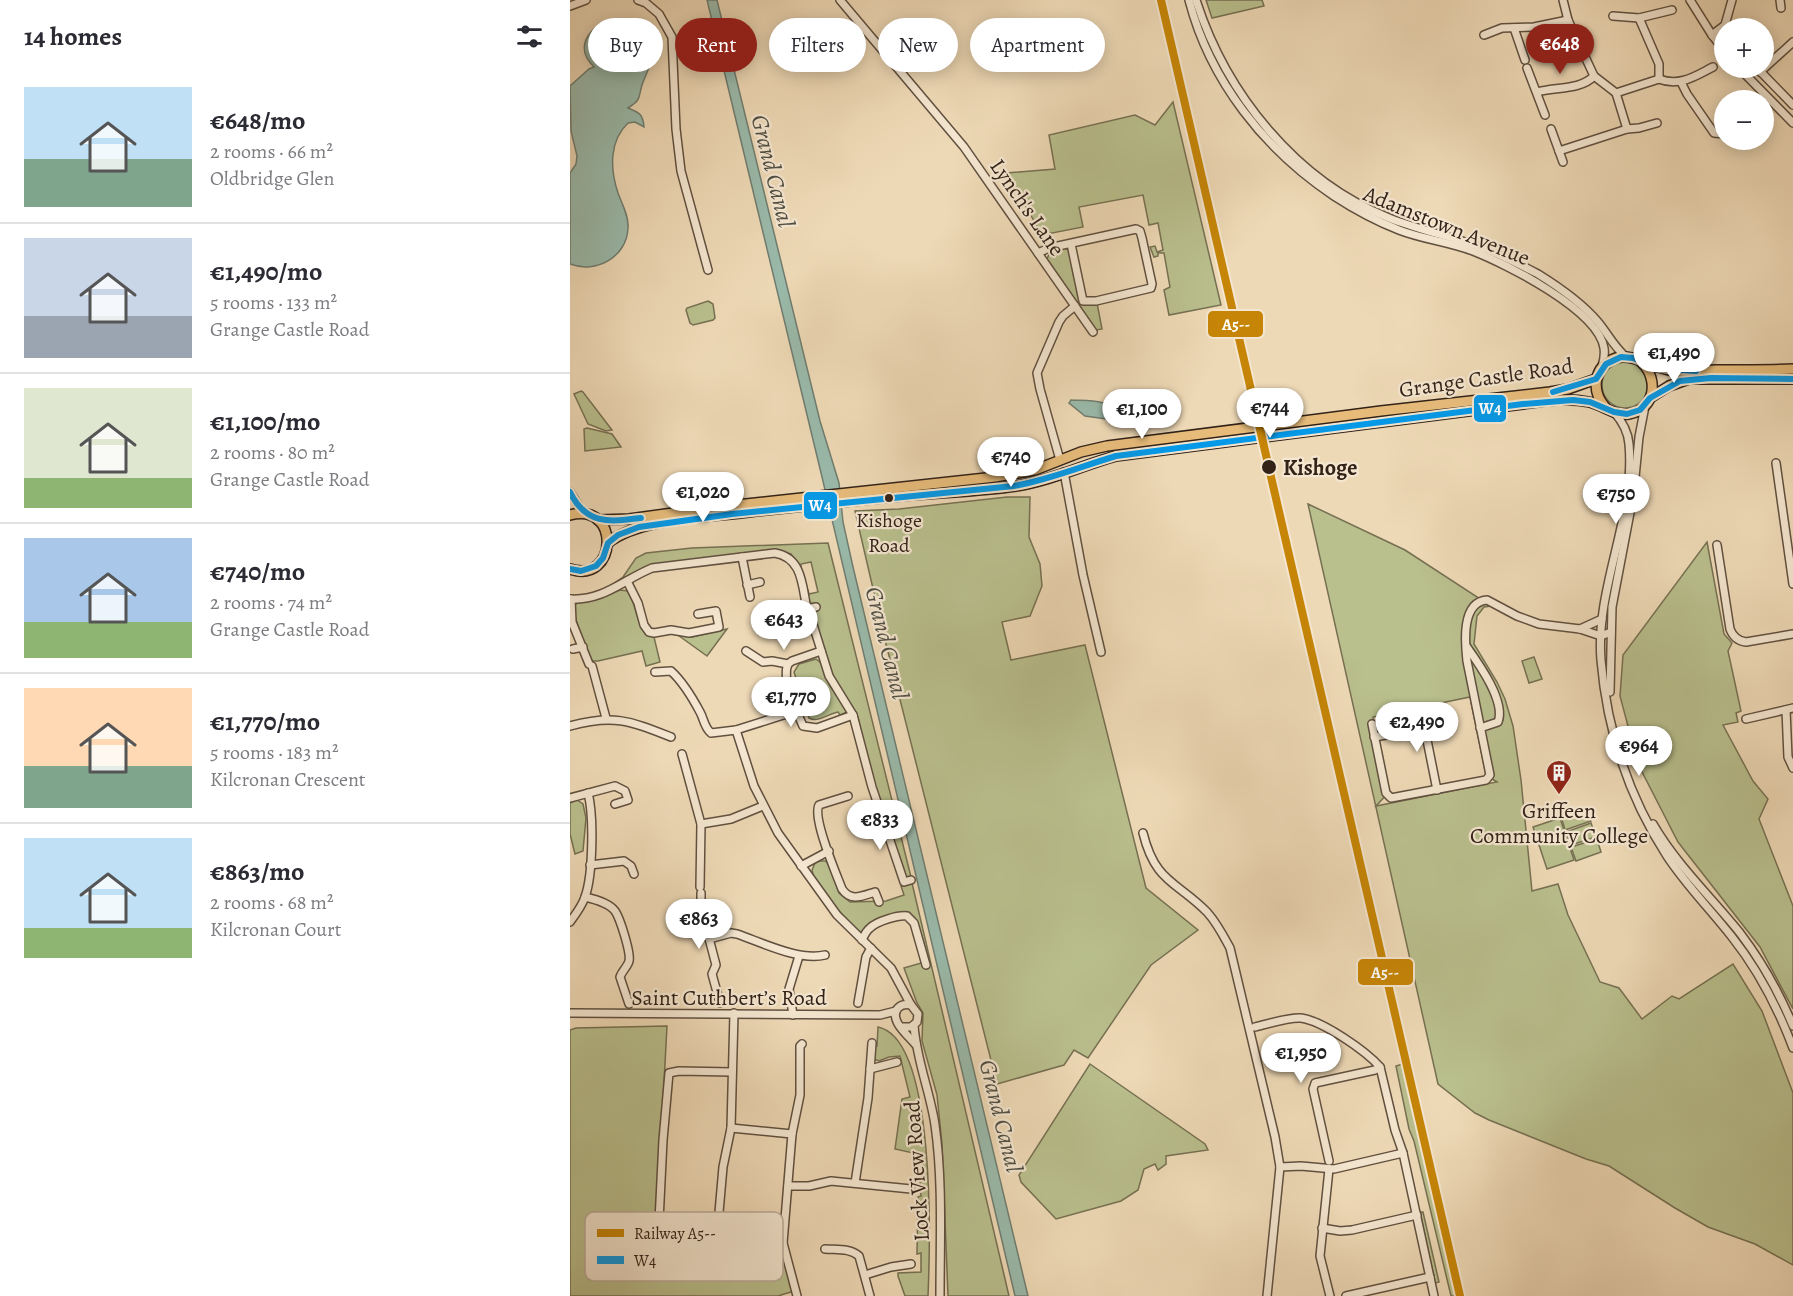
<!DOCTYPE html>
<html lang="en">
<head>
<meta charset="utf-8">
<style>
  :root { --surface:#fff; --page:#f2f2f3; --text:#2b2b33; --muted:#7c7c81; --line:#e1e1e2; --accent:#8f2418 }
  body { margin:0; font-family:Alegreya,serif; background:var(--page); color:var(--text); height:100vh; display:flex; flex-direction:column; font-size:22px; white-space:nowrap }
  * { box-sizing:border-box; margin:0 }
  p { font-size:20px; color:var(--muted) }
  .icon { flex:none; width:33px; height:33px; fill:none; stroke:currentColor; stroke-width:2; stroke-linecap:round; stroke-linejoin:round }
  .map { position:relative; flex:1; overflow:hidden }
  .side { display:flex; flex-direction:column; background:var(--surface); width:570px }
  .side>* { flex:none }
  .banner { position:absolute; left:18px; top:18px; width:570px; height:54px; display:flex; gap:12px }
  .tools { position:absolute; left:1144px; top:18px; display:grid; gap:12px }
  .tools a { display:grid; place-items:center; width:60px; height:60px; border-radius:50%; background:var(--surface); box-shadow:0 3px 15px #0003; font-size:30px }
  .price { position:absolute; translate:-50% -51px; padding:0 14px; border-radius:21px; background:#fff; color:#222; font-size:20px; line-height:39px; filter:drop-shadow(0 2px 3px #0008) }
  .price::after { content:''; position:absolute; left:50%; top:36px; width:18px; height:14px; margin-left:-9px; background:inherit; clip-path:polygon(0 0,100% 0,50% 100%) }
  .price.current { background:var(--accent); color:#fff }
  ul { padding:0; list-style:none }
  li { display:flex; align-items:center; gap:18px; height:150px; padding:0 24px }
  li+li { border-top:2px solid var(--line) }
  li span { display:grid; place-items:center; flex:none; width:168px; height:120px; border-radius:0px; color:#555 }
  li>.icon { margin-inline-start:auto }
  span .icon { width:72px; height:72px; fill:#fffc; stroke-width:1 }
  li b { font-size:26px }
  h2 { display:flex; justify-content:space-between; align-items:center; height:72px; padding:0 24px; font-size:26px }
  .chip { padding:0 21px; border-radius:27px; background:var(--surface); box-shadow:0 3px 15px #0003; font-size:21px; line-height:54px }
  .chip.current { background:var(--accent); color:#fff }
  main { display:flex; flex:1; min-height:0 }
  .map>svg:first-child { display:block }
</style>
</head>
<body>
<main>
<section class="side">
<h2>14 homes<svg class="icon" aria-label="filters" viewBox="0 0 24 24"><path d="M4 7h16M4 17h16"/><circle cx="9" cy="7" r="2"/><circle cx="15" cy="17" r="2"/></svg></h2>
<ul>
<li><span style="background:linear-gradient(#bfe0f5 60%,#7fa58c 0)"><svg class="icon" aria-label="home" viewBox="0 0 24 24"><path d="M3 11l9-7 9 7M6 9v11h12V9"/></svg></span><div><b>€648/mo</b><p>2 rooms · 66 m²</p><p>Oldbridge Glen</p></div></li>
<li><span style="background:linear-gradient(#c9d6e8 65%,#9aa5b1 0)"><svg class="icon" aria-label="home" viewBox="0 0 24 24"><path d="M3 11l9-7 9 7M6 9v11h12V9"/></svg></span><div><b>€1,490/mo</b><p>5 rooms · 133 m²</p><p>Grange Castle Road</p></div></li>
<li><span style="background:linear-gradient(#dfe7d0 75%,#8fb573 0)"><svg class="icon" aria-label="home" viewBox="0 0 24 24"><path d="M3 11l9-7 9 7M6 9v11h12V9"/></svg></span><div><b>€1,100/mo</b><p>2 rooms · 80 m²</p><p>Grange Castle Road</p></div></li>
<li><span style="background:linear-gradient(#a9c7e8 70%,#8fb573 0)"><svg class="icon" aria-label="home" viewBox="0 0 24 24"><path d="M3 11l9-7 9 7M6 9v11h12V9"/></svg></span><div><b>€740/mo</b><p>2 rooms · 74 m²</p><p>Grange Castle Road</p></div></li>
<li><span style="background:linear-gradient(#ffd9b3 65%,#7fa58c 0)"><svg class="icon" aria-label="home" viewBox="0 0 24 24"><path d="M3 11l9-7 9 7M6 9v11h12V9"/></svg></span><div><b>€1,770/mo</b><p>5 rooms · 183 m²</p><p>Kilcronan Crescent</p></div></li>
<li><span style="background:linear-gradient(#bfe0f5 75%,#8fb573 0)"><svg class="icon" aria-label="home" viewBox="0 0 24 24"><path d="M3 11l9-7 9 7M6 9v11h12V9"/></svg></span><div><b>€863/mo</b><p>2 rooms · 68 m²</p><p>Kilcronan Court</p></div></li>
</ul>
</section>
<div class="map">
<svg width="1223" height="1296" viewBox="0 0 1223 1296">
  <rect width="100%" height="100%" fill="#eed9b6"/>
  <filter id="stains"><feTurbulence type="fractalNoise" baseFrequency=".00333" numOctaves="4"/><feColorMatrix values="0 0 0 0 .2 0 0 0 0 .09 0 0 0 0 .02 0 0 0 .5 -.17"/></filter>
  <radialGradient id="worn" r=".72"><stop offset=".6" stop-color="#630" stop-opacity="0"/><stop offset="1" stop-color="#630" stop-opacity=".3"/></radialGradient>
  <g fill="#b9bf8d" stroke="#767052" stroke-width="1.5" fill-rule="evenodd">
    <polygon points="636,0 692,0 694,6 642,18"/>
    <polygon points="603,102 651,305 599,315 594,290 600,287 594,253 588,253 588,256 584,257 580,247 585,246 587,252 593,250 588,223 579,225 573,195 509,207 513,227 472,235 437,173 485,169 479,135 565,115 585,125"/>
    <polygon points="495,248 499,250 514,304 527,303 532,329 526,330 477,259 481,250"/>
    <polygon points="138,301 143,304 145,318 143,320 123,325 120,323 116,310 117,308"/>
    <circle cx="1055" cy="385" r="23"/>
    <polygon points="11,391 13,392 42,430 36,431 18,424 4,394"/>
    <polygon points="17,428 42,434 51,447 15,451 14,429"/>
    <polygon points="437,497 460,497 459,537 470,564 472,586 460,616 432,622 441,660 515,645 576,888 628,930 581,965 518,1058 504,1050 494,1065 427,1084 314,636 285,511 329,509"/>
    <path d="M738,504L835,550L921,606L914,607L907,616L904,644L927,682L935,699L943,726L951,780L962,891L988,884L998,915L1030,982L1049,988L1072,1019L1102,996L1109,999L1163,964L1192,1011L1223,1093V1265L1185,1244L1138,1227L1105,1208L1039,1166L1016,1159L919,1120L905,1113L868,1084ZM900,697L916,775L927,782L806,806L819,792L803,717Z"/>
    <polygon points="1137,542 1154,634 1162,643 1158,651 1171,711 1166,713 1168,722 1153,725 1183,781 1198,799 1189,819 1223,906 1223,1009 1190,947 1108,842 1068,764 1050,696 1053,655"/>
    <polygon points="258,543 341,877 334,877 304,787 288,717 263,676 243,617 235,619 234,614 247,611 245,605 238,602 236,589 238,590 239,594 248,592 241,562 231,564 231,568 221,554 204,550 97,563 44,586 43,584 53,577 66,558 76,553 122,548"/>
    <path d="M50,590L58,591C68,606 65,631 84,637L90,662L76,666L72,651L28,661H20C15,642 6,626 3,607L8,602L28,599Z"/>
    <polygon points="157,629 137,656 105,633 122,637"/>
    <polygon points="964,657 972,679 959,683 952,661"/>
    <path d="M246,659L251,663L259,684L277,710V712L270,715L268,712C258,714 248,723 239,718L224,672L229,664Z"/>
    <polygon points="7,800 13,804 16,818 13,851 5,854 0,834 0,803"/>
    <polygon points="1016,808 1021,821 995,830 991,816"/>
    <polygon points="990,818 1004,860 977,869 963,827"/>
    <polygon points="1021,823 1026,837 1001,845 996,832"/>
    <polygon points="1027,839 1031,852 1006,861 1001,847"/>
    <path d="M249,861H256L259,865L269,893L280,902L316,901L334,895L331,886L342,883L439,1296H378L372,1144L367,1095L352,1041L353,1013L347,1003L334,968L351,963L356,967L360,964L347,921L339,912L329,913L300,924L290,933C276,919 245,888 242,870L245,863Z"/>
    <polygon points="97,1026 86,1233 132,1236 212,1249 224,1291 208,1296 0,1296 0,1030 6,1028"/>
    <path d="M308,1027C367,1039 360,1248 358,1296H335L328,1276V1273L351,1272V1253L347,1254L348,1197L351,1196L348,1154L325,1149L332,1099L340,1097L330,1056L319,1057L309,1061L304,1059V1048L307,1046Z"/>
    <polygon points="520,1064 635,1144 638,1150 596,1156 596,1164 588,1170 585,1164 574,1169 568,1190 551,1201 486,1219 451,1182 449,1175"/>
    <polygon points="833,1064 886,1296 881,1296 844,1141 839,1129 826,1066"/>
    <polygon points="850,1212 853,1212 869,1282 865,1283"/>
  </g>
  <g fill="#9abaab" stroke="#707d70" stroke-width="1.5">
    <polygon points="137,0 147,0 250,421 269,483 273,522 283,567 458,1296 445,1296 252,477"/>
    <path d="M42,21C62,21 86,34 82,58C80,67 75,76 72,85C68,98 72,99 58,108C70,113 73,114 74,127L65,122L58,123C39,141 40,169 48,193C52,204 59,216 58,228C57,257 26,274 0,264V173L6,164L7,156L1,131L0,86L19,69L24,67C13,56 10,45 21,32C28,25 31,21 42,21Z"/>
    <path d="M501,400C519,401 540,399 552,415L549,419L544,420L515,416L499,403Z"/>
  </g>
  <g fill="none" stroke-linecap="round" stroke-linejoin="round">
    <defs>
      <g id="minor">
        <polyline points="68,0 76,3 89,14 102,37 106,129 111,171 138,270"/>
        <polyline points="270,0 394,147 523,332"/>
        <path d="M619,0C640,81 695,150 764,196C784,209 806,221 829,230C852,239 879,242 903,251C936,264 1028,310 1034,348C1035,355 1034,360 1032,366"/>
        <path d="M626,0C656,94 726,181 819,218C849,230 880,236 910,247C930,254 949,264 968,274C989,287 1012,303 1028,322C1038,334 1044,347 1056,357"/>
        <polyline points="993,0 998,20 1024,76 1046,93 1089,79"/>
        <polyline points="1120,0 1142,35 1155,51"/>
        <polyline points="1210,0 1211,8"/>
        <polyline points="0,6 16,0"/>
        <polyline points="1043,16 1069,18 1102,10"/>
        <polyline points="1069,18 1089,64 1089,79"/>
        <polyline points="944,28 955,60"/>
        <polyline points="1164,28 1166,27"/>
        <polyline points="914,35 932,28 964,27 998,20"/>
        <polyline points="1142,35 1155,25 1162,0"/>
        <polyline points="957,68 975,115"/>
        <polyline points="1169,68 1223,123"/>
        <polyline points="1187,68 1223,105"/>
        <polyline points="1190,72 1223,42"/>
        <path d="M1089,79C1110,87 1125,76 1143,67"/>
        <polyline points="1111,82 1117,94 1144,133 1155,134"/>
        <path d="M967,92C985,87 1011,90 1024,76"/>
        <polyline points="1046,93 1057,129 1069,128 1087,123"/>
        <polyline points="981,129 989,151"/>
        <polyline points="993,162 989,151 1057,129"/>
        <polyline points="468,253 479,248 566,229 570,231 572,238 582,284 581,288 526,301 513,301 501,244"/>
        <path d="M1044,412C1052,421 1058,432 1059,444C1066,516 1025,588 1031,660C1037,731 1058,796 1097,856C1116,885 1141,910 1162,937C1189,971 1208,1008 1223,1048"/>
        <polyline points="490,460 470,389 467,373 489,322 493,316 505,306"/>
        <polyline points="1206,463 1223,584"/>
        <polyline points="494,472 513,575 531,652"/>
        <polyline points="0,492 13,513"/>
        <path d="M1147,545L1160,629C1163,637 1168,641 1176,642L1223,634"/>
        <polyline points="172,557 180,597"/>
        <polyline points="57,581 68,603 74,625 79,632 84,633 101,630 119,633 149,627 146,611 128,614"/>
        <polyline points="177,585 190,582"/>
        <path d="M0,599C33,601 53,580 82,568L205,553C233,558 232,586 237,609L246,607"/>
        <polyline points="1,599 2,622 19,664"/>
        <polyline points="240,615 259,676 283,715 302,787 334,882 341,880"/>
        <polyline points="1010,629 1032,619"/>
        <path d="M897,647C909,664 936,702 928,722L910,728"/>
        <polyline points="3,649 13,647"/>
        <polyline points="176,651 193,662 202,661 218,664 222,661 251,651"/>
        <path d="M218,664C211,679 227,712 233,726L247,728L283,715"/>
        <polyline points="22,666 36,718"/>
        <path d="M85,672L101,671C113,682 122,697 130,712C134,719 134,727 141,733L166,730L226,711"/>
        <polyline points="1040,692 1042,607 1063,497 1069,437 1075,406"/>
        <polyline points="851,710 867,790"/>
        <polyline points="1216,710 1218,757 1223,768"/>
        <polyline points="1176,719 1223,708"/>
        <path d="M802,724L816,793L821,798L916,780L920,775L897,661C895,643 891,602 917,600L947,616L969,624L1010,629L1031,636L1041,632"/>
        <path d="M0,726C44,714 60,721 101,737"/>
        <polyline points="166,730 184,786 208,833 267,915 321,968 341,1005"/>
        <polyline points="842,730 854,727"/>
        <polyline points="804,737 816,735"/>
        <polyline points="112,754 131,824 130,887"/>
        <path d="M278,796L249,805C242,818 266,873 272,889C281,902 292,896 305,892L309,902"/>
        <polyline points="0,798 45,786 55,791 58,800 45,804"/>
        <polyline points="131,824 161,819 193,806"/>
        <path d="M1083,824C1106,864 1141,897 1170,933C1192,962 1209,992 1223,1026"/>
        <path d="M573,833C585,882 606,881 637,912C647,923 653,935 660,948L705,1137L710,1167L697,1296"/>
        <polyline points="20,865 54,861 61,866 64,874"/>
        <polyline points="231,866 259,851"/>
        <polyline points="131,893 131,908 146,965 142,974 150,1003"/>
        <path d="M15,897C24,899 39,903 45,911C50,918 61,953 59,961C58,966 52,971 50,977L59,1004"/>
        <path d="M0,922C6,914 12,906 15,897C23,875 24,816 18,793"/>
        <path d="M139,939L161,933L167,934C193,943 229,961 255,955"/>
        <path d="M292,940C294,936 296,931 300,928C307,921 328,915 337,916L344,923L356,965"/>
        <polyline points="288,1003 296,957 301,948"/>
        <polyline points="0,1013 310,1015 326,1011"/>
        <polyline points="223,1015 219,989 229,956"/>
        <path d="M344,1025C346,1059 360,1091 365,1125C373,1181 370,1240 370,1296"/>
        <path d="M332,1027H341L347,1022L348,1014L341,1005C336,1004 332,1004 328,1008C318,1020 339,1036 345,1044"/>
        <path d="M685,1027C697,1024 719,1017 731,1018C753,1021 796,1051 810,1067L825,1130L833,1153L864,1296"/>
        <polyline points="300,1069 327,1062"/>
        <path d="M162,1072L109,1071L99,1073L93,1140L89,1221C98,1233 194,1242 213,1243"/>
        <polyline points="161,1128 222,1134"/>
        <polyline points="759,1161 743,1089 745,1083 805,1070 810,1067"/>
        <polyline points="710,1167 731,1166 764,1169 833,1153"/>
        <polyline points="759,1169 750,1256 760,1296"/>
        <polyline points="285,1183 298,1098 302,1043"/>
        <polyline points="218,1186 239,1186 261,1181 341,1189"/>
        <polyline points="752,1228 770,1231 782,1230 847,1215"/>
        <polyline points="147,1235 153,1167 161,1128 164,1013"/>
        <path d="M255,1249C267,1250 280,1248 289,1256L300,1296"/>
        <polyline points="295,1275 321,1267 341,1264"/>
        <polyline points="227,1296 213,1243 222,1134 230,1095 230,1046 232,1044"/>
        <polyline points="776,1296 860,1277"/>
      </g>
      <g id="major">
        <polyline points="1080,398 1099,386 1119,379 1223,379"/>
        <path d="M1035,407C1021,391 1023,366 1046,358C1061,353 1083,367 1099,370C1114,373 1129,371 1145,370C1171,370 1197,370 1223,369"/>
        <path d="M0,515C51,501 48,585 0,569"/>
        <polyline points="28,520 59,519 139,508 425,477 465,470 511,452 537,446 811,411 980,392 998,389 1026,379"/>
        <path d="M38,543C69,518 139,517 179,512C233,506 287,500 342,495C376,492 412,491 446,486C480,481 513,465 546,456L953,404C975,401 997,397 1019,402C1033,405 1044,416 1059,414C1085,410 1089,379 1072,363"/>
      </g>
    </defs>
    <use href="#minor" stroke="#615040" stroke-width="10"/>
    <use href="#major" stroke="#322218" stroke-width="12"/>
    <use href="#minor" stroke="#f4e6d0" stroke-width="7"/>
    <use href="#major" stroke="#e7bc7b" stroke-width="9"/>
    <defs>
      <g id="bus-1">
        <polyline points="983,392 1026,379 1036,364 1051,357 1063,358 1090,368 1126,371"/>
        <path d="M0,492C16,525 39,522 71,518"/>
        <path d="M0,569L11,571L26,566L33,558L38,543L48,535L69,527L162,514L444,486C479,480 512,466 546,456L953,404L1003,400L1020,402L1044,412L1057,414L1070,410L1080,398L1110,381L1141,378L1223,379"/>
      </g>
    </defs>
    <use href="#bus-1" stroke="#f4e6d0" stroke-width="10"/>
    <use href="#bus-1" stroke="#0599e8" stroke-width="6"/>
    <defs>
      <polyline id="rail-1" points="591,0 890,1296"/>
    </defs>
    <use href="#rail-1" stroke="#f4e6d0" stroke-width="12"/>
    <use href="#rail-1" stroke="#c68506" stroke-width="8"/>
  </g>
  <defs>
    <symbol id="building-pin" viewBox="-11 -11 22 30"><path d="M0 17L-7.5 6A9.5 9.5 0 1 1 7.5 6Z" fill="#8f2418" stroke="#f4e6d0"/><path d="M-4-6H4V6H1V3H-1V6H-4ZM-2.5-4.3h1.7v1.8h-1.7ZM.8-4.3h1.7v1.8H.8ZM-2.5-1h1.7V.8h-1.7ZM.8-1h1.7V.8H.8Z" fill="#fff"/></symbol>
  </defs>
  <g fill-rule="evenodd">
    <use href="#building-pin" x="974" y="758" width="30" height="40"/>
  </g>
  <g fill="#322218" stroke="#f4e6d0" stroke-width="2">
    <circle cx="699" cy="467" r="8"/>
    <circle cx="319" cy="498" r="5"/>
  </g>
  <g text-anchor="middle" stroke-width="4.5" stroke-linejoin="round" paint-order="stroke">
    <g font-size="20" fill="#322218" stroke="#f4e6d0">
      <text x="319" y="527">Kishoge<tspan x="319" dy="25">Road</tspan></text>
    </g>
    <g font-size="22" fill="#322218" stroke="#f4e6d0">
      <text transform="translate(458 207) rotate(55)" y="8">Lynch's Lane</text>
      <text transform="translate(877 225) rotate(22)" y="8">Adamstown Avenue</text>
      <text transform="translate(916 377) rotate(-8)" y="8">Grange Castle Road</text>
      <text x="159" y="1005">Saint Cuthbert’s Road</text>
      <text transform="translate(346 1171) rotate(-94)" y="8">Lock View Road</text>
    </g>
    <g font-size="22" font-weight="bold" fill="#322218" stroke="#f4e6d0" text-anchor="start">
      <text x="713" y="475">Kishoge</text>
    </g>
    <g font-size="22" fill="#322218" stroke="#f4e6d0">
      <text x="989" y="818">Griffeen<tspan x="989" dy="25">Community College</tspan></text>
    </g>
    <g font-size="24" font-style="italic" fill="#515044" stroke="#f4e6d0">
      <text transform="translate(203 171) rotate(76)" y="8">Grand Canal</text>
      <text transform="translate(317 643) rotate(76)" y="8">Grand Canal</text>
      <text transform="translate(431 1116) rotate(76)" y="8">Grand Canal</text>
    </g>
  </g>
  <rect x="15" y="1212" width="198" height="69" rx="9" fill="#f4e6d0" stroke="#baab99" stroke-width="1.5"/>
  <rect x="27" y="1229" width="27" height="8" fill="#c68506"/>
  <rect x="27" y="1256" width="27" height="8" fill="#0599e8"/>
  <g font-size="16" fill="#322218">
    <text x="64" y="1239">Railway A5--</text>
    <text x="64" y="1266">W4</text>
  </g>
  <g stroke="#f4e6d0" stroke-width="2">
    <rect x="637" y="310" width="57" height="28" rx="6" fill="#c68506"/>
    <rect x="903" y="394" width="34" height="29" rx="6" fill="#0599e8"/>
    <rect x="233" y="491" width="35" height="29" rx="6" fill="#0599e8"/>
    <rect x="787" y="958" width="57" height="28" rx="6" fill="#c68506"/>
  </g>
  <g font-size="16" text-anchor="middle" font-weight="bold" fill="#fff">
    <text x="666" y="330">A5--</text>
    <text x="920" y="414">W4</text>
    <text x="250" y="511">W4</text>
    <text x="815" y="978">A5--</text>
  </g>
  <rect width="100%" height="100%" filter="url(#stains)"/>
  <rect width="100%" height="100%" fill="url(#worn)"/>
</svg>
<div class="tools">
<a>+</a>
<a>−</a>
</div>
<b class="price current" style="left:990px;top:75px">€648</b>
<b class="price" style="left:1104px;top:384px">€1,490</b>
<b class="price" style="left:700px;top:439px">€744</b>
<b class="price" style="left:572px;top:440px">€1,100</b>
<b class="price" style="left:441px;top:488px">€740</b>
<b class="price" style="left:133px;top:523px">€1,020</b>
<b class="price" style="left:1046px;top:525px">€750</b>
<b class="price" style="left:214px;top:651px">€643</b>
<b class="price" style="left:221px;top:728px">€1,770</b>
<b class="price" style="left:847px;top:753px">€2,490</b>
<b class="price" style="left:1069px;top:777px">€964</b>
<b class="price" style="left:310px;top:851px">€833</b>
<b class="price" style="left:129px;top:950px">€863</b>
<b class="price" style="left:731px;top:1084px">€1,950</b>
<div class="banner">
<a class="chip">Buy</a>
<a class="chip current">Rent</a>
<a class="chip">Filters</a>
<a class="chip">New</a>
<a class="chip">Apartment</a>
</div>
</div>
</main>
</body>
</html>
